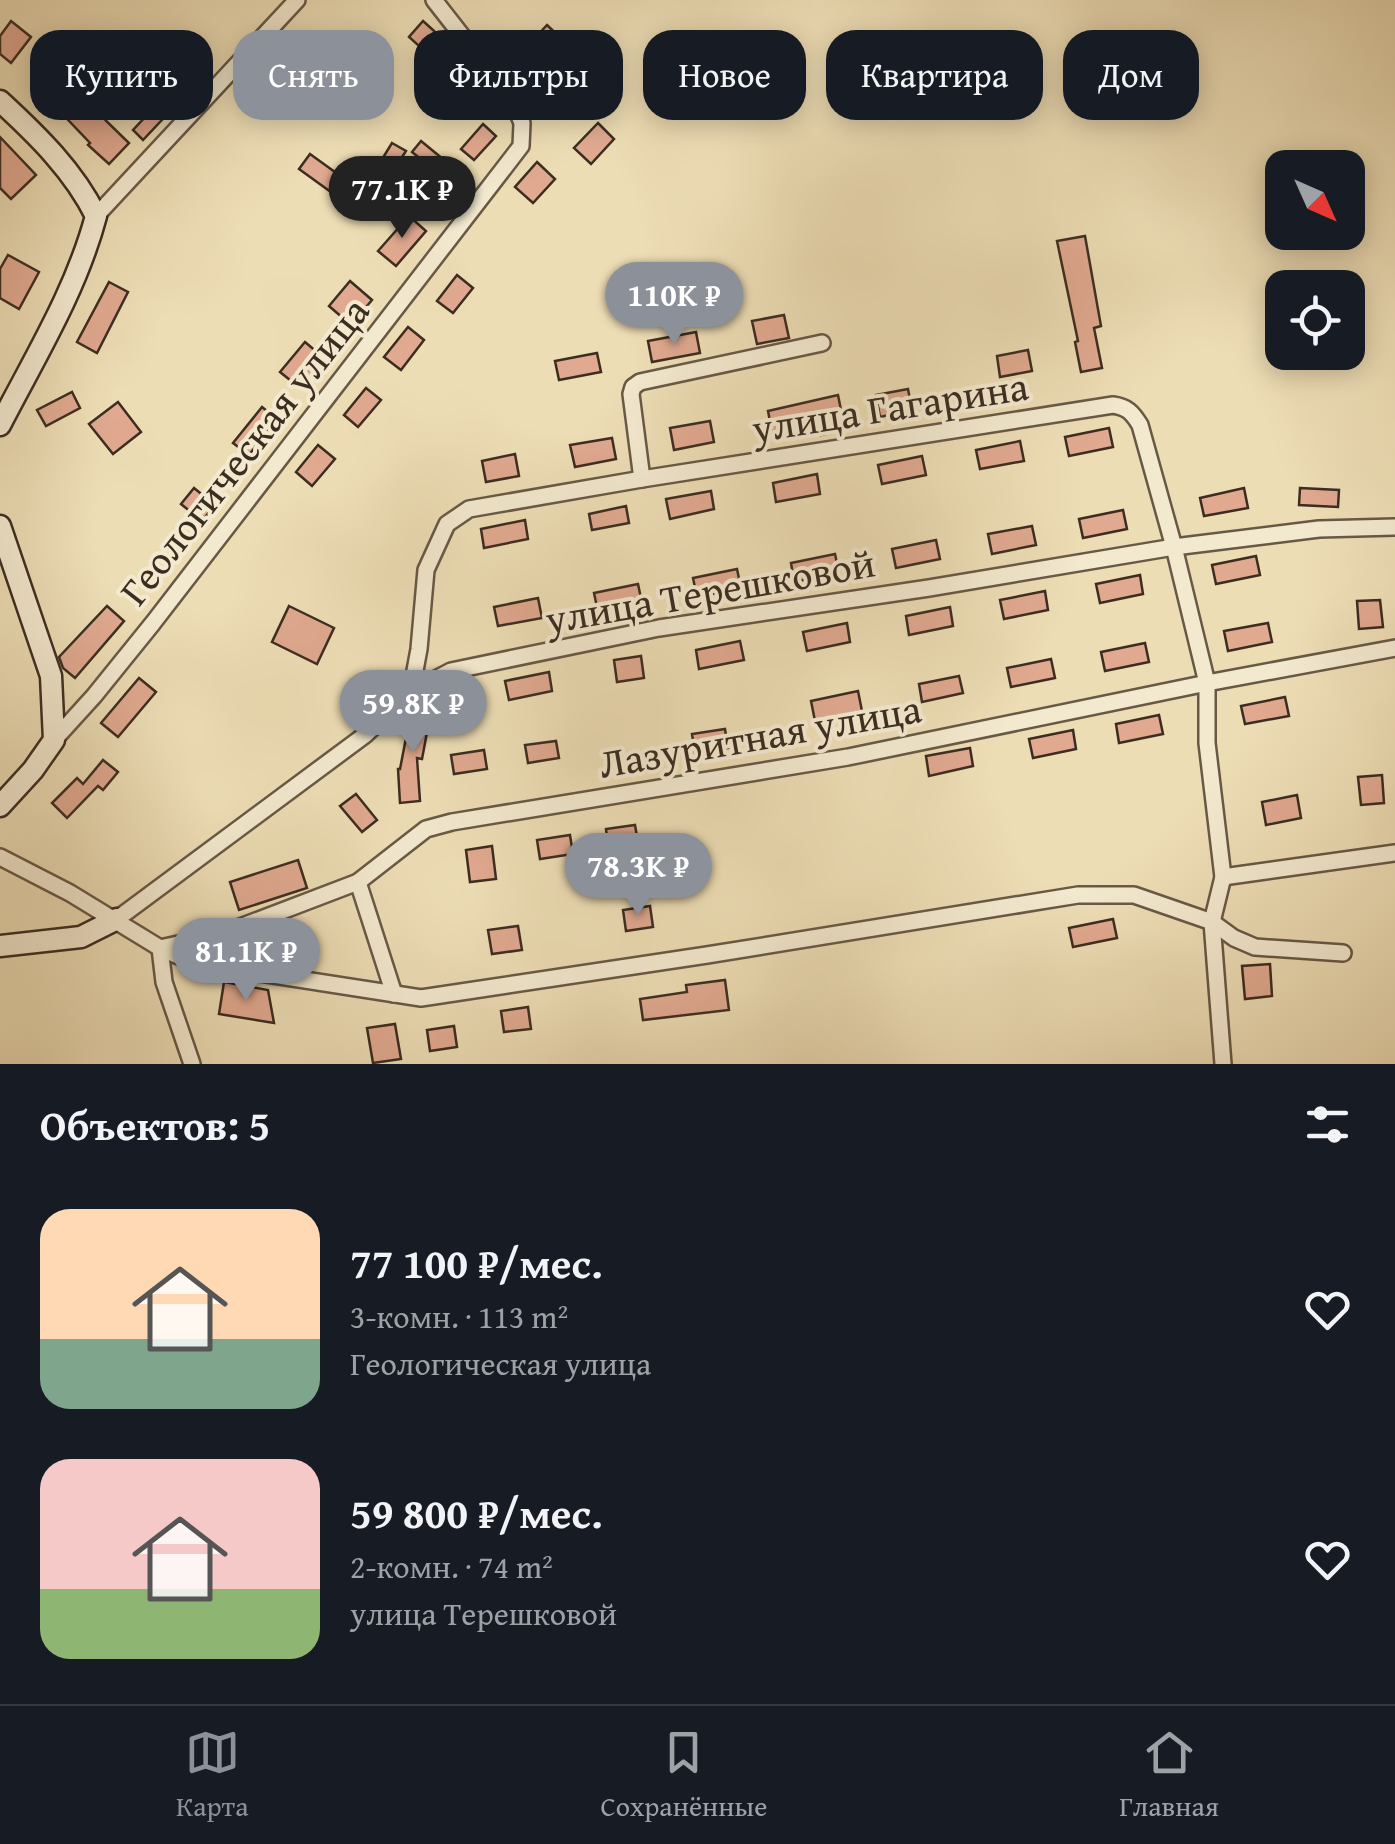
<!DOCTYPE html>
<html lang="ru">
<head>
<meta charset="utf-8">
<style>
  :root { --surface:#171b24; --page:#242831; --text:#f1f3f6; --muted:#9ea1a6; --line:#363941; --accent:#8c9099 }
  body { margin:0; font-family:"Gentium Book Plus",serif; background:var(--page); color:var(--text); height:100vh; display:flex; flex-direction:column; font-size:38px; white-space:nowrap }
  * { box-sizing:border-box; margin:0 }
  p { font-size:32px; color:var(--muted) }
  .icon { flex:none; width:55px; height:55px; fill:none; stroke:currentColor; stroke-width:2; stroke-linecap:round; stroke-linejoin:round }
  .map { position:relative; height:1064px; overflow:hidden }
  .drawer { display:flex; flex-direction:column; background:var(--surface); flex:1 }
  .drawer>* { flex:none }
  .banner { position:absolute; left:30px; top:30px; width:1335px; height:90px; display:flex; gap:20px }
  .needle { width:65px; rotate:135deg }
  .fabs { position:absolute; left:1265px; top:150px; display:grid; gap:20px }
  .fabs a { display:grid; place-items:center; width:100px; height:100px; border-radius:20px; background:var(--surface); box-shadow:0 5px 25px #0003; font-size:50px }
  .price { position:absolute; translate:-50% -85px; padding:0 22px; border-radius:35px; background:var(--accent); color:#fff; font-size:32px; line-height:65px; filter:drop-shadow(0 2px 5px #0008) }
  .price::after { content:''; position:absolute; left:50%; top:60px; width:30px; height:22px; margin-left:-15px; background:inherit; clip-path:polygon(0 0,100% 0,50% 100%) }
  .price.current { background:#222; color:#fff }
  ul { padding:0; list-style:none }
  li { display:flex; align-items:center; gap:30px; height:250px; padding:0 40px }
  li span { display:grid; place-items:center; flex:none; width:280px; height:200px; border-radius:30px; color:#555 }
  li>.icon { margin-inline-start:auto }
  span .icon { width:120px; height:120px; fill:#fffc; stroke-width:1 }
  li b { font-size:42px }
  h2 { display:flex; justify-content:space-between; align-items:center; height:120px; padding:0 40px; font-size:42px }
  .chip { padding:0 35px; border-radius:30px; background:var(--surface); box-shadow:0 5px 25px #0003; font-size:35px; line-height:90px }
  .chip.current { background:var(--accent); color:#fff }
  .tabs { display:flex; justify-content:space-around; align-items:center; height:140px; border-top:2px solid var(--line); background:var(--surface); font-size:28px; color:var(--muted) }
  .tabs a { display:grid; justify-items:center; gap:5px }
  .tabs .current { color:var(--accent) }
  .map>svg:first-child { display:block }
</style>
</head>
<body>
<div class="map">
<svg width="1395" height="1064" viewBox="0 0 1395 1064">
  <rect width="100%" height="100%" fill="#edddb5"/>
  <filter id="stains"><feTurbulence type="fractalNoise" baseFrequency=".002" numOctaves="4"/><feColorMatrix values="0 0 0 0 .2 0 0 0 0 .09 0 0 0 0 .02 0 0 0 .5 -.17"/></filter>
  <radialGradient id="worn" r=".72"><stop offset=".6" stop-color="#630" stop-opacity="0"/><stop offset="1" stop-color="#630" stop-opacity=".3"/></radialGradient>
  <g fill="#e0a990" stroke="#3c2d21" stroke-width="2.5">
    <polygon points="11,21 31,37 11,63 0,54 0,36"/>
    <polygon points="423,21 442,38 428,54 409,37"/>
    <polygon points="547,25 568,45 546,70 524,50"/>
    <polygon points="474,69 491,91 474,108 453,93"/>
    <polygon points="183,77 193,87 143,140 133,130"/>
    <polygon points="73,81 100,109 97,112 129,143 109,164 88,145 90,143 51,102"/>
    <polygon points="598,123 614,139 591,164 574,148"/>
    <polygon points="483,124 496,136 474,160 461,149"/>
    <polygon points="0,137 36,175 11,199 0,188"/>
    <polygon points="421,141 455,169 446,179 412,152"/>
    <polygon points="392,143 406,151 384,185 371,177"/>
    <polygon points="310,154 346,180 335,195 299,169"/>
    <polygon points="537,162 555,179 533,203 515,187"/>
    <polygon points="409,216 426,231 396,266 378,251"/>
    <polygon points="1085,236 1101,326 1094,328 1102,368 1081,372 1075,342 1078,341 1057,241"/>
    <polygon points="8,255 39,272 19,309 0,298 0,269"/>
    <polygon points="457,275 473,288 453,313 437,301"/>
    <polygon points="350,281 372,300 351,325 329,306"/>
    <polygon points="109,282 128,292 97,353 77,342"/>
    <polygon points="784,315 789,338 757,344 752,321"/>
    <polygon points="408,327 424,340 401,370 384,357"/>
    <polygon points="696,332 700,353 652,362 648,341"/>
    <polygon points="305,342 325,359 300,388 280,372"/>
    <polygon points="1028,350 1032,371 1000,377 997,356"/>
    <polygon points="597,353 601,372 559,380 555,361"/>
    <polygon points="366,388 381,400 358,427 344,415"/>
    <polygon points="908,389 912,410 880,417 876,395"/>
    <polygon points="72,392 80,408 46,426 37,410"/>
    <polygon points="838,395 845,430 821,435 819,423 772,432 768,411"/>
    <polygon points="118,402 141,432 113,454 89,424"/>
    <polygon points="262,407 277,419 249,455 233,443"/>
    <polygon points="710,421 714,442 674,450 670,428"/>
    <polygon points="1109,428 1113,447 1069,456 1065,437"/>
    <polygon points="612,438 616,459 575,467 570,445"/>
    <polygon points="1020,441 1024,461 980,469 976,450"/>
    <polygon points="318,445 335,459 312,486 296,472"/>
    <polygon points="515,454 519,476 486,482 482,461"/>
    <polygon points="922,456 926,475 882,484 878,465"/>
    <polygon points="817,474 820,494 776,502 773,483"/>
    <polygon points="194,488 215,505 202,521 181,504"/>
    <polygon points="1244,488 1248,508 1204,516 1200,498"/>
    <polygon points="1300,488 1339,490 1338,507 1299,505"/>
    <polygon points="711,491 714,509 670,519 666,499"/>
    <polygon points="626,506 629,523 592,530 589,514"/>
    <polygon points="1123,510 1127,529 1083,538 1079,519"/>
    <polygon points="525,520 528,539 484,548 481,529"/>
    <polygon points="1032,526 1036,545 992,554 988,534"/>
    <polygon points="936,540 940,559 896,568 892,549"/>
    <polygon points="835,554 839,573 794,582 791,563"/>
    <polygon points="1256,556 1260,575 1216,584 1212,565"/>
    <polygon points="737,569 741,588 697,597 693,578"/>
    <polygon points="1140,575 1143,594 1100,603 1096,584"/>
    <polygon points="638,584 642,603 598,612 594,593"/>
    <polygon points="1045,591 1048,610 1004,619 1000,600"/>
    <polygon points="538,598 542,618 498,626 494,607"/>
    <polygon points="1380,600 1383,627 1359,629 1357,601"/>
    <polygon points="107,606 124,621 75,678 63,668 59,657"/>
    <polygon points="289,606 334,628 317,664 272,642"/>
    <polygon points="950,607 953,626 909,635 906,616"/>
    <polygon points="847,623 850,642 807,651 803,632"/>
    <polygon points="1268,623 1272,642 1228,651 1224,631"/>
    <polygon points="740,641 744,660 699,669 696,650"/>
    <polygon points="1145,643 1149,662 1105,671 1101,652"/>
    <polygon points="641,656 644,678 617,682 614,660"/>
    <polygon points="1051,659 1055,678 1011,687 1007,668"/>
    <polygon points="549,672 552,691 509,700 505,681"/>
    <polygon points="959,676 963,693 922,702 919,684"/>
    <polygon points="139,678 156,692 118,737 101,723"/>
    <polygon points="858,691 862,711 815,721 811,701"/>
    <polygon points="1285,697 1289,716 1245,724 1241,706"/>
    <polygon points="412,707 431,711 422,759 417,758 420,801 400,803 398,769 400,769"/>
    <polygon points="1159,715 1163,734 1119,743 1116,724"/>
    <polygon points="725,729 728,748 695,753 692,734"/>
    <polygon points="1073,730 1076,749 1033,758 1029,739"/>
    <polygon points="556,741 559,758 528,763 525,745"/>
    <polygon points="970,748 973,766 929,776 926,756"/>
    <polygon points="484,750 487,769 454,774 451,755"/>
    <polygon points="103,760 118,772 103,790 98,786 67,818 52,803 77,778 83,784"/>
    <polygon points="1382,775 1384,803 1361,805 1358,777"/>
    <polygon points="356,794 377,820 362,832 340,806"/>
    <polygon points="1297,795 1301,818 1266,825 1262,802"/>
    <polygon points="635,825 638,842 608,846 606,829"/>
    <polygon points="570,835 573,854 540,859 537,840"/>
    <polygon points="492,846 496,879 470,882 466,850"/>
    <polygon points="298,860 307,888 239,910 230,882"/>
    <polygon points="650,906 653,927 626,931 623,910"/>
    <polygon points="1113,919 1117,938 1073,947 1069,928"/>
    <polygon points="518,926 522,950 492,954 488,930"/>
    <polygon points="1270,964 1272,996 1245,999 1242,966"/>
    <polygon points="725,980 729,1010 643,1020 640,999 687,992 686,985"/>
    <polygon points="224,982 268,990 274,1023 219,1014"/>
    <polygon points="528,1007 531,1029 504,1032 501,1011"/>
    <polygon points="395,1024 401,1059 373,1063 367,1028"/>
    <polygon points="454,1026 457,1047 430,1051 427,1030"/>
  </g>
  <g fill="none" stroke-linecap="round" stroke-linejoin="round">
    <defs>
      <g id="street">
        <polyline points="96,216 297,0"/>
        <polyline points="642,479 631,394 633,387 640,382 822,343"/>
        <path d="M411,692L419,649L426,570L447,524L469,509L642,479L1113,405C1127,407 1132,412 1140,425L1174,547L1207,683V743L1223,877L1212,922L1223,1064"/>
        <polyline points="54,740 94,696 153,623 521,146 522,123 513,101 434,0"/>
        <polyline points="0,857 70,893 160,948 195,963 421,998 707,955 1078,895 1134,895 1212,922 1234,938 1255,947 1343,953"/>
        <polyline points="1223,877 1395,853"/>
        <polyline points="358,882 394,994"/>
        <polyline points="117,919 365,735 411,692 451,671 659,628 929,588 1174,547 1319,529 1395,527"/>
        <polyline points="192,1064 164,982 160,948 219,935 358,882 426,829 452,822 848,757 1207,683 1395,648"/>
      </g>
      <g id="secondary">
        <path d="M0,101C37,135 74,171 96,216C76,291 35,357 0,425"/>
        <polyline points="0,526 51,676 54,740 33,770 0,806"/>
        <polyline points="0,946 81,937 117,919"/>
      </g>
    </defs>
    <use href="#street" stroke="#685946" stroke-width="20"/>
    <use href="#secondary" stroke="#3c2d21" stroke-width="25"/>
    <use href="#street" stroke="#f3e9cf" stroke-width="15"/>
    <use href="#secondary" stroke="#f3e9cf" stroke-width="20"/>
  </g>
  <g text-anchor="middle" stroke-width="8" stroke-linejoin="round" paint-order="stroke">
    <g font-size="40" fill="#3c2d21" stroke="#f3e9cf">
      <text transform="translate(890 407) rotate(-9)" y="14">улица Гагарина</text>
      <text transform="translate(244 451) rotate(-52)" y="14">Геологическая улица</text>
      <text transform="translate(710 591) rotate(-10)" y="14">улица Терешковой</text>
      <text transform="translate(760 736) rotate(-10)" y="14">Лазуритная улица</text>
    </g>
  </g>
  <rect width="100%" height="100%" filter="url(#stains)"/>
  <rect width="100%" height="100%" fill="url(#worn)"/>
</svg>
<div class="fabs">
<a><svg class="needle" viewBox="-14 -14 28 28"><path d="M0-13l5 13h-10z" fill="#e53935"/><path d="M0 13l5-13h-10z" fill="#9ea1a6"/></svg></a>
<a><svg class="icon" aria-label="locate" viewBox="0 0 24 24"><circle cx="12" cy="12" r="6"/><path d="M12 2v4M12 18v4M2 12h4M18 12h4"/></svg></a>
</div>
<b class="price current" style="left:402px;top:241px">77.1K ₽</b>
<b class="price" style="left:674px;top:347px">110K ₽</b>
<b class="price" style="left:413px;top:755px">59.8K ₽</b>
<b class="price" style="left:638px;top:918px">78.3K ₽</b>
<b class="price" style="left:246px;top:1003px">81.1K ₽</b>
<div class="banner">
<a class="chip">Купить</a>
<a class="chip current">Снять</a>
<a class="chip">Фильтры</a>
<a class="chip">Новое</a>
<a class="chip">Квартира</a>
<a class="chip">Дом</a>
</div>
</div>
<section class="drawer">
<h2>Объектов: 5<svg class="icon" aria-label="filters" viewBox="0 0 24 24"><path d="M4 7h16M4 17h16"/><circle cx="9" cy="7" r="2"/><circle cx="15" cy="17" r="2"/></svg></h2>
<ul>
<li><span style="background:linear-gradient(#ffd9b3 65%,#7fa58c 0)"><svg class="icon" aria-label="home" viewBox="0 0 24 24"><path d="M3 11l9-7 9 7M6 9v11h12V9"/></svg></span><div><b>77 100 ₽/мес.</b><p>3-комн. · 113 m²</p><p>Геологическая улица</p></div><svg class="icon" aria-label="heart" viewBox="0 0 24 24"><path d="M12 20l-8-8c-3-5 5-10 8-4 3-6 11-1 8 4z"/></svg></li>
<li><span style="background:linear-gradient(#f6c9c9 65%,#8fb573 0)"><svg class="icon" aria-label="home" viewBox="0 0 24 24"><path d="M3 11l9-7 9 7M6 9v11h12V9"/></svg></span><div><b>59 800 ₽/мес.</b><p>2-комн. · 74 m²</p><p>улица Терешковой</p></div><svg class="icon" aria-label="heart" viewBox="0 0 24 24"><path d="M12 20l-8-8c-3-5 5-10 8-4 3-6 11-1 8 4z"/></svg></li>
</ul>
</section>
<nav class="tabs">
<a class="current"><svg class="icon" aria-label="map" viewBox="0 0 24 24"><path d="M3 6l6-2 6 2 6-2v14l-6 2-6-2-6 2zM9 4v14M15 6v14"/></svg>Карта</a>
<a><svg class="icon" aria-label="saved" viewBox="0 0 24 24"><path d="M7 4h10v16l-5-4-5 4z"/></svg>Сохранённые</a>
<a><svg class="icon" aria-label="home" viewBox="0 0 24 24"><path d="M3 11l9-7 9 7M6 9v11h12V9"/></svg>Главная</a>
</nav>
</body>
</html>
